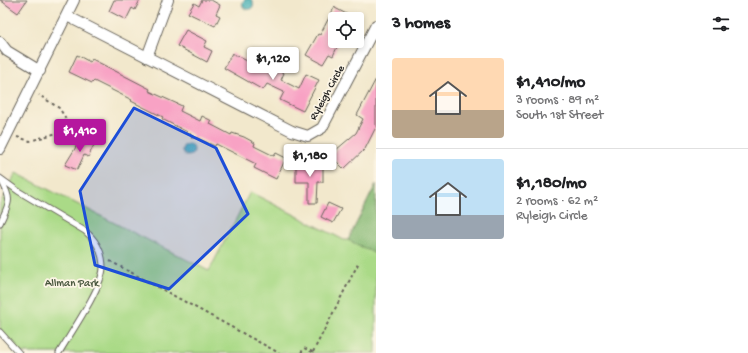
<!DOCTYPE html>
<html lang="en">
<head>
<meta charset="utf-8">
<style>
  :root { --surface:#fff; --page:#f6f6f6; --text:#202124; --muted:#757577; --line:#e0e0e0; --accent:#b5179e }
  body { margin:0; font-family:"Gochi Hand",sans-serif; background:var(--page); color:var(--text); height:100vh; display:flex; flex-direction:column; font-size:15px; white-space:nowrap }
  * { box-sizing:border-box; margin:0 }
  p { font-size:13px; color:var(--muted) }
  .icon { flex:none; width:22px; height:22px; fill:none; stroke:currentColor; stroke-width:2; stroke-linecap:round; stroke-linejoin:round }
  .map { position:relative; flex:1; overflow:hidden }
  .sheet { display:flex; flex-direction:column; background:var(--surface); width:372px }
  .sheet>* { flex:none }
  .fabs { position:absolute; left:328px; top:12px; display:grid; gap:8px }
  .fabs a { display:grid; place-items:center; width:36px; height:36px; border-radius:4px; background:var(--surface); box-shadow:0 2px 6px #0003; font-size:20px }
  .price { position:absolute; translate:-50% -34px; padding:0 9px; border-radius:4px; background:#fff; color:#222; font-size:13px; line-height:26px; filter:drop-shadow(0 1px 2px #0008) }
  .price::after { content:''; position:absolute; left:50%; top:24px; width:12px; height:9px; margin-left:-6px; background:inherit; clip-path:polygon(0 0,100% 0,50% 100%) }
  .price.on { background:var(--accent); color:#fff }
  ul { padding:0; list-style:none }
  li { display:flex; align-items:center; gap:12px; height:100px; padding:0 16px }
  li+li { border-top:1px solid var(--line) }
  li span { display:grid; place-items:center; flex:none; width:112px; height:80px; border-radius:4px; color:#555 }
  li>.icon { margin-inline-start:auto }
  span .icon { width:48px; height:48px; fill:#fffc; stroke-width:1 }
  li b { font-size:17px }
  h2 { display:flex; justify-content:space-between; align-items:center; height:48px; padding:0 16px; font-size:17px }
  main { display:flex; flex:1; min-height:0 }
  .map>svg:first-child { display:block }
</style>
</head>
<body>
<main>
<div class="map">
<svg width="376" height="353" viewBox="0 0 376 353">
  <rect width="100%" height="100%" fill="#fcf5e5"/>
  <filter id="ink" filterUnits="userSpaceOnUse"><feTurbulence type="fractalNoise" baseFrequency=".025" numOctaves="2"/><feDisplacementMap in="SourceGraphic" scale="8" xChannelSelector="R" yChannelSelector="G"/><feConvolveMatrix kernelMatrix="1 2 1 2 8 2 1 2 1" color-interpolation-filters="sRGB"/></filter>
  <filter id="wash" filterUnits="userSpaceOnUse"><feTurbulence type="fractalNoise" baseFrequency=".012" numOctaves="4" result="noise"/><feDisplacementMap in="SourceGraphic" scale="16" xChannelSelector="R" yChannelSelector="G"/><feGaussianBlur stdDeviation="0.9" result="paint"/><feColorMatrix in="noise" values="0 0 0 0 0 0 0 0 0 0 0 0 0 0 0 0 0 1.4 0 .05"/><feComposite in="paint" operator="in"/></filter>
  <g filter="url(#wash)">
    <rect width="100%" height="100%" fill="#f2e8cc"/>
    <polygon fill="#aada87" stroke="#637b52" points="16,173 209,271 250,192 344,240 348,240 376,254 376,353 19,353 0,332 0,204"/>
    <polygon fill="#87ba74" stroke="#526b48" points="376,184 376,254 348,240"/>
    <g fill="#3aacb2" stroke="#2b6467">
      <circle cx="248" cy="4" r="5.5"/>
      <circle cx="188" cy="150" r="6"/>
    </g>
    <g id="blocks">
      <g fill="#f8a2c4">
        <polygon points="0,0 27,0 18,13"/>
        <polygon points="114,0 140,0 135,10 132,8 126,20 109,11"/>
        <polygon points="202,0 211,0 220,5 216,14 220,16 215,26 188,13 194,3 199,6"/>
        <polygon points="335,6 335,8 356,19 335,19 335,43 338,45 333,56 329,54 323,64 306,55 318,34 320,35"/>
        <polygon points="186,30 207,41 204,47 212,51 207,62 177,46"/>
        <polygon points="232,53 262,69 267,60 277,65 275,69 284,73 281,80 299,89 306,74 319,80 303,111 280,100 284,92 267,84 263,90 224,68"/>
        <polygon points="77,55 90,62 92,59 150,89 149,91 182,106 180,111 200,121 202,116 212,121 210,124 231,135 232,133 244,137 255,143 254,146 274,156 276,153 286,158 276,179 254,168 256,164 216,144 215,146 198,138 191,138 193,135 162,119 163,117 131,101 132,100 94,81 92,83 69,72"/>
        <polygon points="376,79 376,127 365,149 344,169 330,155 356,133 363,119 357,115"/>
        <polygon points="82,137 95,143 88,157 84,155 77,170 65,165"/>
        <polygon points="296,161 308,161 308,165 323,165 323,182 318,182 317,203 309,203 309,182 296,182"/>
        <polygon points="328,203 341,209 333,223 321,217"/>
      </g>
    </g>
  </g>
  <g filter="url(#ink)">
    <use href="#blocks" fill-opacity="0" stroke="#67635a" stroke-width="1"/>
    <g fill="none" stroke-linecap="round" stroke-linejoin="round">
      <defs>
        <g id="lane">
          <path d="M0,178L18,191L85,231C96,240 103,253 103,268C102,288 70,334 59,353"/>
          <path d="M0,223C9,203 13,201 1,180"/>
          <polyline points="0,332 19,353"/>
        </g>
        <g id="street">
          <polyline points="67,16 292,131 308,136 322,128 376,25"/>
          <polyline points="0,42 7,51 40,71"/>
          <polyline points="147,57 168,0"/>
          <polyline points="0,149 74,0"/>
        </g>
      </defs>
      <use href="#lane" stroke="#67635a" stroke-width="7"/>
      <use href="#street" stroke="#67635a" stroke-width="12"/>
      <g stroke="#67635a" stroke-width="2" stroke-dasharray="3 3" stroke-linecap="butt">
        <polyline points="17,137 30,141 57,133 67,120 59,108 39,95"/>
        <polyline points="110,261 279,353"/>
        <polyline points="313,352 359,262"/>
        <polyline points="301,353 304,348 315,353"/>
      </g>
      <use href="#lane" stroke="#fff" stroke-width="5"/>
      <use href="#street" stroke="#fff" stroke-width="10"/>
    </g>
  </g>
  <path fill="#1d4ed8" fill-opacity="0.2" stroke="#1d4ed8" stroke-width="3" stroke-linejoin="round" d="M134,108L216,148L248,214L169,289L95,265L80,191Z"/>
  <g text-anchor="middle" stroke-width="3.5" stroke-linejoin="round" paint-order="stroke">
    <g font-size="11" fill="#1c1c1c" stroke="#fcf5e5">
      <text transform="translate(326 92) rotate(-61)" y="4">Ryleigh Circle</text>
    </g>
    <g font-size="11" fill="#47553c" stroke="#fcf5e5">
      <text x="72" y="286">Allman Park</text>
    </g>
  </g>
</svg>
<div class="fabs">
<a><svg class="icon" aria-label="locate" viewBox="0 0 24 24"><circle cx="12" cy="12" r="6"/><path d="M12 2v4M12 18v4M2 12h4M18 12h4"/></svg></a>
</div>
<b class="price" style="left:273px;top:81px">$1,120</b>
<b class="price on" style="left:80px;top:153px">$1,410</b>
<b class="price" style="left:310px;top:178px">$1,180</b>
</div>
<section class="sheet">
<h2>3 homes<svg class="icon" aria-label="filters" viewBox="0 0 24 24"><path d="M4 7h16M4 17h16"/><circle cx="9" cy="7" r="2"/><circle cx="15" cy="17" r="2"/></svg></h2>
<ul>
<li><span style="background:linear-gradient(#ffd9b3 65%,#b9a48a 0)"><svg class="icon" aria-label="home" viewBox="0 0 24 24"><path d="M3 11l9-7 9 7M6 9v11h12V9"/></svg></span><div><b>$1,410/mo</b><p>3 rooms · 89 m²</p><p>South 1st Street</p></div></li>
<li><span style="background:linear-gradient(#bfe0f5 70%,#9aa5b1 0)"><svg class="icon" aria-label="home" viewBox="0 0 24 24"><path d="M3 11l9-7 9 7M6 9v11h12V9"/></svg></span><div><b>$1,180/mo</b><p>2 rooms · 62 m²</p><p>Ryleigh Circle</p></div></li>
</ul>
</section>
</main>
</body>
</html>
